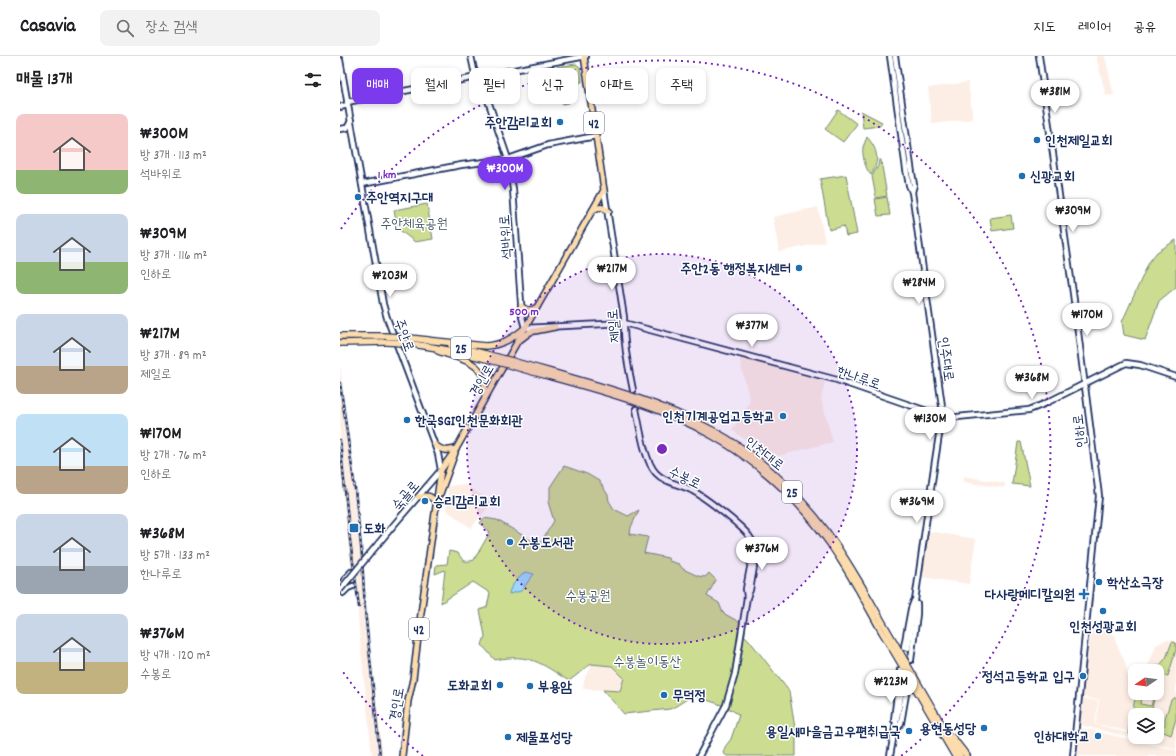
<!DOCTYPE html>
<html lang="ko">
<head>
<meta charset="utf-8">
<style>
  :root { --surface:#fff; --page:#f2f2f2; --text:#202124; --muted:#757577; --line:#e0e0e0; --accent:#7c3aed }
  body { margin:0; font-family:Dekko,"Poor Story",sans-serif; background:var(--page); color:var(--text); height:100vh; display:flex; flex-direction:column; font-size:15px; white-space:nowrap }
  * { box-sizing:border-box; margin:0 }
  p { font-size:13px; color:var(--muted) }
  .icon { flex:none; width:22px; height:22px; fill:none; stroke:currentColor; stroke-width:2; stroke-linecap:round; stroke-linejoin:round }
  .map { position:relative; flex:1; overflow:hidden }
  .sheet { display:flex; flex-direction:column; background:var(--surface); width:340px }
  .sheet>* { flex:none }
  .banner { position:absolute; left:12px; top:12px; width:380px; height:36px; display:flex; gap:8px }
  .needle { width:26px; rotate:257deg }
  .controls { position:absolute; left:788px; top:608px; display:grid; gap:8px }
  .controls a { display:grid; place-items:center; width:36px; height:36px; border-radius:8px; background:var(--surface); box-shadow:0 2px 6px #0003; font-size:20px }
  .price { position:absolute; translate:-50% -34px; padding:0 9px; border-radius:14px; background:#fff; color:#222; font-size:13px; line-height:26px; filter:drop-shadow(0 1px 2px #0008) }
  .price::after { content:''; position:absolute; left:50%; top:24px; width:12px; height:9px; margin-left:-6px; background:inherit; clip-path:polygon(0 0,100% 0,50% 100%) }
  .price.on { background:var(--accent); color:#fff }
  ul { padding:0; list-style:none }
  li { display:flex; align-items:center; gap:12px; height:100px; padding:0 16px }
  li span { display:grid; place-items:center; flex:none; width:112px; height:80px; border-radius:8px; color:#555 }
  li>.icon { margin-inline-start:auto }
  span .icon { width:48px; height:48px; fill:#fffc; stroke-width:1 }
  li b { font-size:17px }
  h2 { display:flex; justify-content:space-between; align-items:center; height:48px; padding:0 16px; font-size:17px }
  .tag { padding:0 14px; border-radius:8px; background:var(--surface); box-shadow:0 2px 6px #0003; font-size:14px; line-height:36px }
  .tag.on { background:var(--accent); color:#fff }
  header { display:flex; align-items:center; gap:24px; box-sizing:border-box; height:56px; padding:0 20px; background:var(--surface); border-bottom:1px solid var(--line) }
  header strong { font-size:19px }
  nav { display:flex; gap:22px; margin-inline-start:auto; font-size:14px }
  .search { width:280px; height:36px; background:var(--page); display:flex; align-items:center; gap:10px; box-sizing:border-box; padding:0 14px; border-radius:8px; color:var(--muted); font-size:15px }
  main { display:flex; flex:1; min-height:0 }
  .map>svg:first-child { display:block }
</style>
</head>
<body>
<header>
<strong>Casavia</strong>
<div class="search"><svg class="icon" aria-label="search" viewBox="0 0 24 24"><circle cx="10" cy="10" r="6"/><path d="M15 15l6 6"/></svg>장소 검색</div>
<nav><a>지도</a><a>레이어</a><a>공유</a></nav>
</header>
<main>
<section class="sheet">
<h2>매물 13개<svg class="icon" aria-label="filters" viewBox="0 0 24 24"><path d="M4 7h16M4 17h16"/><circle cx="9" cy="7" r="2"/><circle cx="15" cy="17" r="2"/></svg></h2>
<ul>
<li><span style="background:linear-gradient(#f6c9c9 70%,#8fb573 0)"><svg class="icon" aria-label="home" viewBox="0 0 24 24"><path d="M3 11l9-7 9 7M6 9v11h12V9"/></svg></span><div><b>₩300M</b><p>방 3개 · 113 m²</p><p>석바위로</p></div></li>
<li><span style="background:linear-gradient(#c9d6e8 60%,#8fb573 0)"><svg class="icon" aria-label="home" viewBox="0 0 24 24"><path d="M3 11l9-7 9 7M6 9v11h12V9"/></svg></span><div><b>₩309M</b><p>방 3개 · 116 m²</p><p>인하로</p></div></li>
<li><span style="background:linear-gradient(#c9d6e8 65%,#b9a48a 0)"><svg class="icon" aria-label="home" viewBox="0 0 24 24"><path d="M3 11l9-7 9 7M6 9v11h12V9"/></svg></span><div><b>₩217M</b><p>방 3개 · 89 m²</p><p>제일로</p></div></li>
<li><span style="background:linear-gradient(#bfe0f5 65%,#b9a48a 0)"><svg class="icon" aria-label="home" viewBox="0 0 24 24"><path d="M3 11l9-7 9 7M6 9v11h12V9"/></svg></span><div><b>₩170M</b><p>방 2개 · 76 m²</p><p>인하로</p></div></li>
<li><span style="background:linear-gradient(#c9d6e8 65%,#9aa5b1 0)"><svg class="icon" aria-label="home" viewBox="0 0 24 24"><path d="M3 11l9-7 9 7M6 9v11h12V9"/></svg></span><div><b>₩368M</b><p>방 5개 · 133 m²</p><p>한나루로</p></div></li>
<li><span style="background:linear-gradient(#c9d6e8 60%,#c2b280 0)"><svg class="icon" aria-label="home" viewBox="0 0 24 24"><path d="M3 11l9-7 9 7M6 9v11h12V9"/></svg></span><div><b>₩376M</b><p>방 4개 · 120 m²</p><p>수봉로</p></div></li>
</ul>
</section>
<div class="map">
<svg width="836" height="700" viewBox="0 0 836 700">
  <rect width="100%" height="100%" fill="#fff"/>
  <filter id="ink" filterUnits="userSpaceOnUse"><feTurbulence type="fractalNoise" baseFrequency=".025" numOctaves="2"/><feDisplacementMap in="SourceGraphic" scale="8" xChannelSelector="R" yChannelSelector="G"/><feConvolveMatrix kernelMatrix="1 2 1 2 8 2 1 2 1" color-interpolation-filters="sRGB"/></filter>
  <g filter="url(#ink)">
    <g fill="#fdeee5" fill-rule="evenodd">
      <polygon points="756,0 765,0 774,39 766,40"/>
      <polygon points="628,26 633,63 592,68 588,32"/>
      <polygon points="478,151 485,186 439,196 433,161"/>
      <polygon points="400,302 485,326 481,343 493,386 430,402 392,374 410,345 400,306"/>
      <polygon points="0,308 8,378 15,420 31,601 43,700 32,700 19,575 17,543 10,502 4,447 0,403"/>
      <polygon points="624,420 665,427 664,432 623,426"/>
      <polygon points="125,428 152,447 131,472 106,454 108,430"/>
      <polygon points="588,475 636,483 629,528 581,521"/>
      <polygon points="768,574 776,580 776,587 785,606 788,621 795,627 795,635 787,675 756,668 759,644 742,641 751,575"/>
      <path d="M825,584L836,585V693L740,669L742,642L758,645L755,668L790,678L800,637H817V615H806L816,589ZM795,659H817V681H795Z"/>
      <polygon points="251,608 272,610 284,622 280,635 243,633 245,620 250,614"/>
      <polygon points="741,672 836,694 836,700 738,700"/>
    </g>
    <g fill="#ccdc90" stroke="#748677">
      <polygon points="236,8 240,11 242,26 227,28 229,47 222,48 217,11"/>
      <polygon points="498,54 517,68 503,86 485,73"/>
      <polygon points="521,55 542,66 540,70 523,72"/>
      <path d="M527,81C538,93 540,105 531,119C525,113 522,99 523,91C524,88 526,84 527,81Z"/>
      <polygon points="539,104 541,104 547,140 536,142 532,120 538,110"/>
      <polygon points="506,119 517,178 506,180 504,170 489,174 480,123"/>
      <polygon points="547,141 550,159 538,160 535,143"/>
      <polygon points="87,148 93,183 75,186 57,172 54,154"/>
      <polygon points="671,159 673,172 652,175 650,162"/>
      <polygon points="836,184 836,231 819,245 805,284 784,279 782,266 809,206 817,196"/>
      <polygon points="678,386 681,386 690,430 672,428"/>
      <path d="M224,410L247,418L259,425L268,439L269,445L274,453L288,460L299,454L291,471L290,478L308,481L304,497L328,502L329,505L339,508L343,513L358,520L365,521L369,517L376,524L367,540L379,547L383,557L401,567L400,575L409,584L449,635L456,678V700H387L383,697L385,691L391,683L399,659C385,648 369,645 352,640L336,650L330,653L284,658L263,634L280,635L284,622L272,610L251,608L229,625C200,607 191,597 155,604L142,589L145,580L140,554L147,551L150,537L133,526L101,547L105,514L95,518L96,509L107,508L109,495L118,497C123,505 124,507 134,504L150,476L140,467L144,462L157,464L199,489L214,465L208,446L210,443V431Z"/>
      <polygon points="832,586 836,587 836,594 828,620 817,617 817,615 813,615 811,612 820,609 826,602"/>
      <polygon points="796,637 803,637 801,648 811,650 813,642 814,643 811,659 801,659 797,655 793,667 794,668 795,665 795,681 805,681 804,685 792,682 788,676"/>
      <polygon points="834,642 836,642 836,663 831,679 821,675 823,670 825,669 825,662 831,644"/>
    </g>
    <path fill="#9bd8fc" stroke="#6894bd" d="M186,516L194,518L181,535L169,538C169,531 180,520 186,516Z"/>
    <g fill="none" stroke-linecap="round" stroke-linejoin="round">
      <polyline stroke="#d1d5df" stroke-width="4.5" stroke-dasharray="4.5 2" stroke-linecap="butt" points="564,622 568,592"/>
      <defs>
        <g id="secondary">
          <polyline points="131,0 134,14 140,21 168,103 173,133 182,261 185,272 284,267 497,324 607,362 689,354 704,348 786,307 800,309 836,321"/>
          <polyline points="550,0 566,113 569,129 572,136"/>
          <path d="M555,0L572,117L574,129L572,136L577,171L602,350V361C589,438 580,515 568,592"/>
          <polyline points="699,0 733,237 759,440 733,700"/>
          <polyline points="0,4 43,248 47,262 98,398 101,414 52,471"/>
          <polyline points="7,46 246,0"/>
          <polyline points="0,51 8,49"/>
          <polyline points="0,73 7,72 11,65"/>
          <polyline points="22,128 121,109 168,103 208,89 256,80"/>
          <path d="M264,134L284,261C283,286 288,309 293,334"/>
          <path d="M296,353C300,371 304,404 316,417C324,426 338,428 349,433C361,438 401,469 409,480C413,485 416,492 416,499L410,534L407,541"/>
          <polyline points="0,529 11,516"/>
          <polyline points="3,537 8,532 13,530"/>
          <polyline points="564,591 571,553 574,545"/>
          <polyline points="571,604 577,558 577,548"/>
          <polyline points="554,664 560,614"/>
          <polyline points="555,675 561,667 568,626"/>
          <polyline points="359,700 386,649 395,618 407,541 406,533 414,491"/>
          <polyline points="550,700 564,622"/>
        </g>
        <g id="primary">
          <path d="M253,154C260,150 262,151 269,155"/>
          <path d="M181,250C186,255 191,255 197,251"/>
          <polyline points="181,283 190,276 215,271"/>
          <path d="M95,389C102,395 107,395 116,393"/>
          <polyline points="100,438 115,397"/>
          <path d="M78,441C87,439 91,439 96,447"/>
          <polyline points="62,700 68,645 73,623 81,557 101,414 116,393 264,134 244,0"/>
        </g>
        <g id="highway">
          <polyline points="0,280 44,280"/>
          <polyline points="60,281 88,284"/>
          <path d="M85,284L146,290C162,289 173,282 185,272"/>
          <polyline points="0,287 47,286"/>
          <path d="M62,287C94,290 124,297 154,305"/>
          <polyline points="111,289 157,301"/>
          <path d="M98,295C125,305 147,304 145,341"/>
          <path d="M172,305C241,325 311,341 374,375C426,403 473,451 504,501C519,524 532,548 546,572C571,615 595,657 620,700"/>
          <path d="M169,309C238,329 310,344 373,380C424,409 469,453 500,503C515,526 528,551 542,576C567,617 591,659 615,700"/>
          <polyline points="612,681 627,700"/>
        </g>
      </defs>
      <use href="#secondary" stroke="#1b2f5e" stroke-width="8"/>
      <use href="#primary" stroke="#1b2f5e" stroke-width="8"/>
      <use href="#highway" stroke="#1b2f5e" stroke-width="8"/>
      <use href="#secondary" stroke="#fff" stroke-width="4.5"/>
      <use href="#primary" stroke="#fcdcac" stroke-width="5"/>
      <use href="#highway" stroke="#fcdcac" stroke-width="5.5"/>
      <defs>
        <g id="rail">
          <polyline points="0,327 15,433 22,500 25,554 40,700"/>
          <polyline points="0,384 10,484 19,551"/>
        </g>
      </defs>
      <use href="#rail" stroke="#1b2f5e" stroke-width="2.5"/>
      <use href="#rail" stroke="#fff" stroke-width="1" stroke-dasharray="3" stroke-linecap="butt"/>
      <defs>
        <polyline id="secondary-bridge" points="0,534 52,471"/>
        <g id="highway-bridge">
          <polyline points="44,280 60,281"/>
          <polyline points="47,286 62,287"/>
          <polyline points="157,301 172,305"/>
          <polyline points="154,305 169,309"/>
        </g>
      </defs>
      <use href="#secondary-bridge" stroke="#1b2f5e" stroke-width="8" stroke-linecap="butt"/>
      <use href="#highway-bridge" stroke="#1b2f5e" stroke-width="8" stroke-linecap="butt"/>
      <use href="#secondary-bridge" stroke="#fff" stroke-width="4.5"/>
      <use href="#highway-bridge" stroke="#fcdcac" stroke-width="5.5"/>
    </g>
  </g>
  <circle cx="322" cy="393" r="195" fill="#7b2cbf" fill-opacity=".12"/>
  <g fill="none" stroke="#7b2cbf" stroke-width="2" stroke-dasharray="2 4">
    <circle cx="322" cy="393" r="195"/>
    <path d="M83 700A389 389 0 0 1 1 613M1 173A389 389 0 1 1 561 700"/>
  </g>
  <g fill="#1f6fb2" stroke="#fff" stroke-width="1.5">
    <circle cx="220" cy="66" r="4"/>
    <circle cx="697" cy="84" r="4"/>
    <circle cx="682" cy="120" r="4"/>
    <circle cx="18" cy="141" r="4"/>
    <circle cx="459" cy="212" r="4"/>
    <circle cx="443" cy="360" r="4"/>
    <circle cx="67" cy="364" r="4"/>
    <circle cx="85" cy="445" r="4"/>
    <rect x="9" y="467" width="10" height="10" rx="2"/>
    <circle cx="170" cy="486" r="4"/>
    <circle cx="759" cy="526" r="4"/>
    <path d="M742 532h4v4h4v4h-4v4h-4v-4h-4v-4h4z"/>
    <circle cx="763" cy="555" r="4"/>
    <circle cx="743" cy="620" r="4"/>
    <circle cx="160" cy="629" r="4"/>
    <circle cx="190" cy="630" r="4"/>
    <circle cx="324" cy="639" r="4"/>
    <circle cx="644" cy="672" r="4"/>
    <circle cx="569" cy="675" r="4"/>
    <circle cx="758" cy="680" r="4"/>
    <circle cx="168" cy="681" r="4"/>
  </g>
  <g text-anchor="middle" stroke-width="3" stroke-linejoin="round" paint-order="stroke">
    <g fill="#fff" stroke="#5f6d8e" stroke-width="1">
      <rect x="244" y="56" width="20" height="22" rx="3"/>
      <rect x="111" y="281" width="20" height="22" rx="3"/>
      <rect x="442" y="425" width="20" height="22" rx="3"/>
      <rect x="69" y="562" width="20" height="22" rx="3"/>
    </g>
    <g font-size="13" font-weight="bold" fill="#1b2f5e">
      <text x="254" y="72">42</text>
      <text x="121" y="297">25</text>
      <text x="452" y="441">25</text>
      <text x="79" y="578">42</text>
    </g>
    <g font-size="14" font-weight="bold" fill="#1b2f5e" stroke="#fff" text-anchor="start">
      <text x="212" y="71" text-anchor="end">주안감리교회</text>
      <text x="705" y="89">인천제일교회</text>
      <text x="690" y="125">신광교회</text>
      <text x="26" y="146">주안역지구대</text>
      <text x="451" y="217" text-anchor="end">주안2동 행정복지센터</text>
      <text x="435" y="365" text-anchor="end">인천기계공업고등학교</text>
      <text x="75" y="369">한국SGI인천문화회관</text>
      <text x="93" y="450">승리감리교회</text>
      <text x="23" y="477">도화</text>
      <text x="178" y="491">수봉도서관</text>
      <text x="767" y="531">학산소극장</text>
      <text x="735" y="543" text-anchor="end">다사랑메디칼의원</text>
      <text x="763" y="575" text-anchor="middle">인천성광교회</text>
      <text x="735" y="625" text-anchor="end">정석고등학교 입구</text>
      <text x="152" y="634" text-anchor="end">도화교회</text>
      <text x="198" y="635">부용암</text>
      <text x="332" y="644">무덕정</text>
      <text x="636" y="677" text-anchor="end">용현동성당</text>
      <text x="561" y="680" text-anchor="end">용일새마을금고우편취급국</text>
      <text x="750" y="685" text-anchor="end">인하대학교</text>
      <text x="176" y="686">제물포성당</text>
    </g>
    <g font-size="14" fill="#475a6a" stroke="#fff">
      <text x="74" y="172">주안체육공원</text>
      <text x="248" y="544">수봉공원</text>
      <text x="307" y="610">수봉놀이동산</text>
    </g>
    <g font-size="14" fill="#1b2f5e" stroke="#fff">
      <text transform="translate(165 181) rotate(-94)" y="5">석바위로</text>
      <text transform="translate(273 270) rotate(-94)" y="5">제일로</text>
      <text transform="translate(65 279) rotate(70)" y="5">주안로</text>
      <text transform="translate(607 303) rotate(82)" y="5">인주대로</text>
      <text transform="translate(519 321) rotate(19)" y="5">한나루로</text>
      <text transform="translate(141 324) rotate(-60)" y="5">경인로</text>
      <text transform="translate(739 375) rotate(-97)" y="5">인하로</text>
      <text transform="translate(425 397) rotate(38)" y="5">인천대로</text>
      <text transform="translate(345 421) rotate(26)" y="5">수봉로</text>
      <text transform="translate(65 439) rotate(-50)" y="5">숙골로</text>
      <text transform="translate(56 648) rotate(-81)" y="5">경인로</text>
    </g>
  </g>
  <circle cx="322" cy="393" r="6" fill="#7b2cbf" stroke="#fff" stroke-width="2"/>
  <g font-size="12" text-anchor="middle" font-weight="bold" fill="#7b2cbf" stroke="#fff" stroke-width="3" stroke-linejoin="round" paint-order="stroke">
    <text x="47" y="122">1 km</text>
    <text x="184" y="259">500 m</text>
  </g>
</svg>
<div class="controls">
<a><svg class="needle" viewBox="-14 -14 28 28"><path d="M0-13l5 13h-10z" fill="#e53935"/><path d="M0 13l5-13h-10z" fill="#757577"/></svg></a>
<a><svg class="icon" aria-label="layers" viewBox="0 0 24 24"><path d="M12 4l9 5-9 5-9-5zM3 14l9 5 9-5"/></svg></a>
</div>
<b class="price" style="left:715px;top:58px">₩381M</b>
<b class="price on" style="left:165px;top:135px">₩300M</b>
<b class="price" style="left:733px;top:177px">₩309M</b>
<b class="price" style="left:272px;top:235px">₩217M</b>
<b class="price" style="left:50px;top:242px">₩203M</b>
<b class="price" style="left:579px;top:249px">₩284M</b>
<b class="price" style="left:747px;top:281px">₩170M</b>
<b class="price" style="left:412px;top:292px">₩377M</b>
<b class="price" style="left:692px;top:344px">₩368M</b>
<b class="price" style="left:590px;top:385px">₩130M</b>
<b class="price" style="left:577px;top:468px">₩369M</b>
<b class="price" style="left:422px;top:515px">₩376M</b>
<b class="price" style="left:551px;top:648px">₩223M</b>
<div class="banner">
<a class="tag on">매매</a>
<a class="tag">월세</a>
<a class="tag">필터</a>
<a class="tag">신규</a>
<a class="tag">아파트</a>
<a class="tag">주택</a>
</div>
</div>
</main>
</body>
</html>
